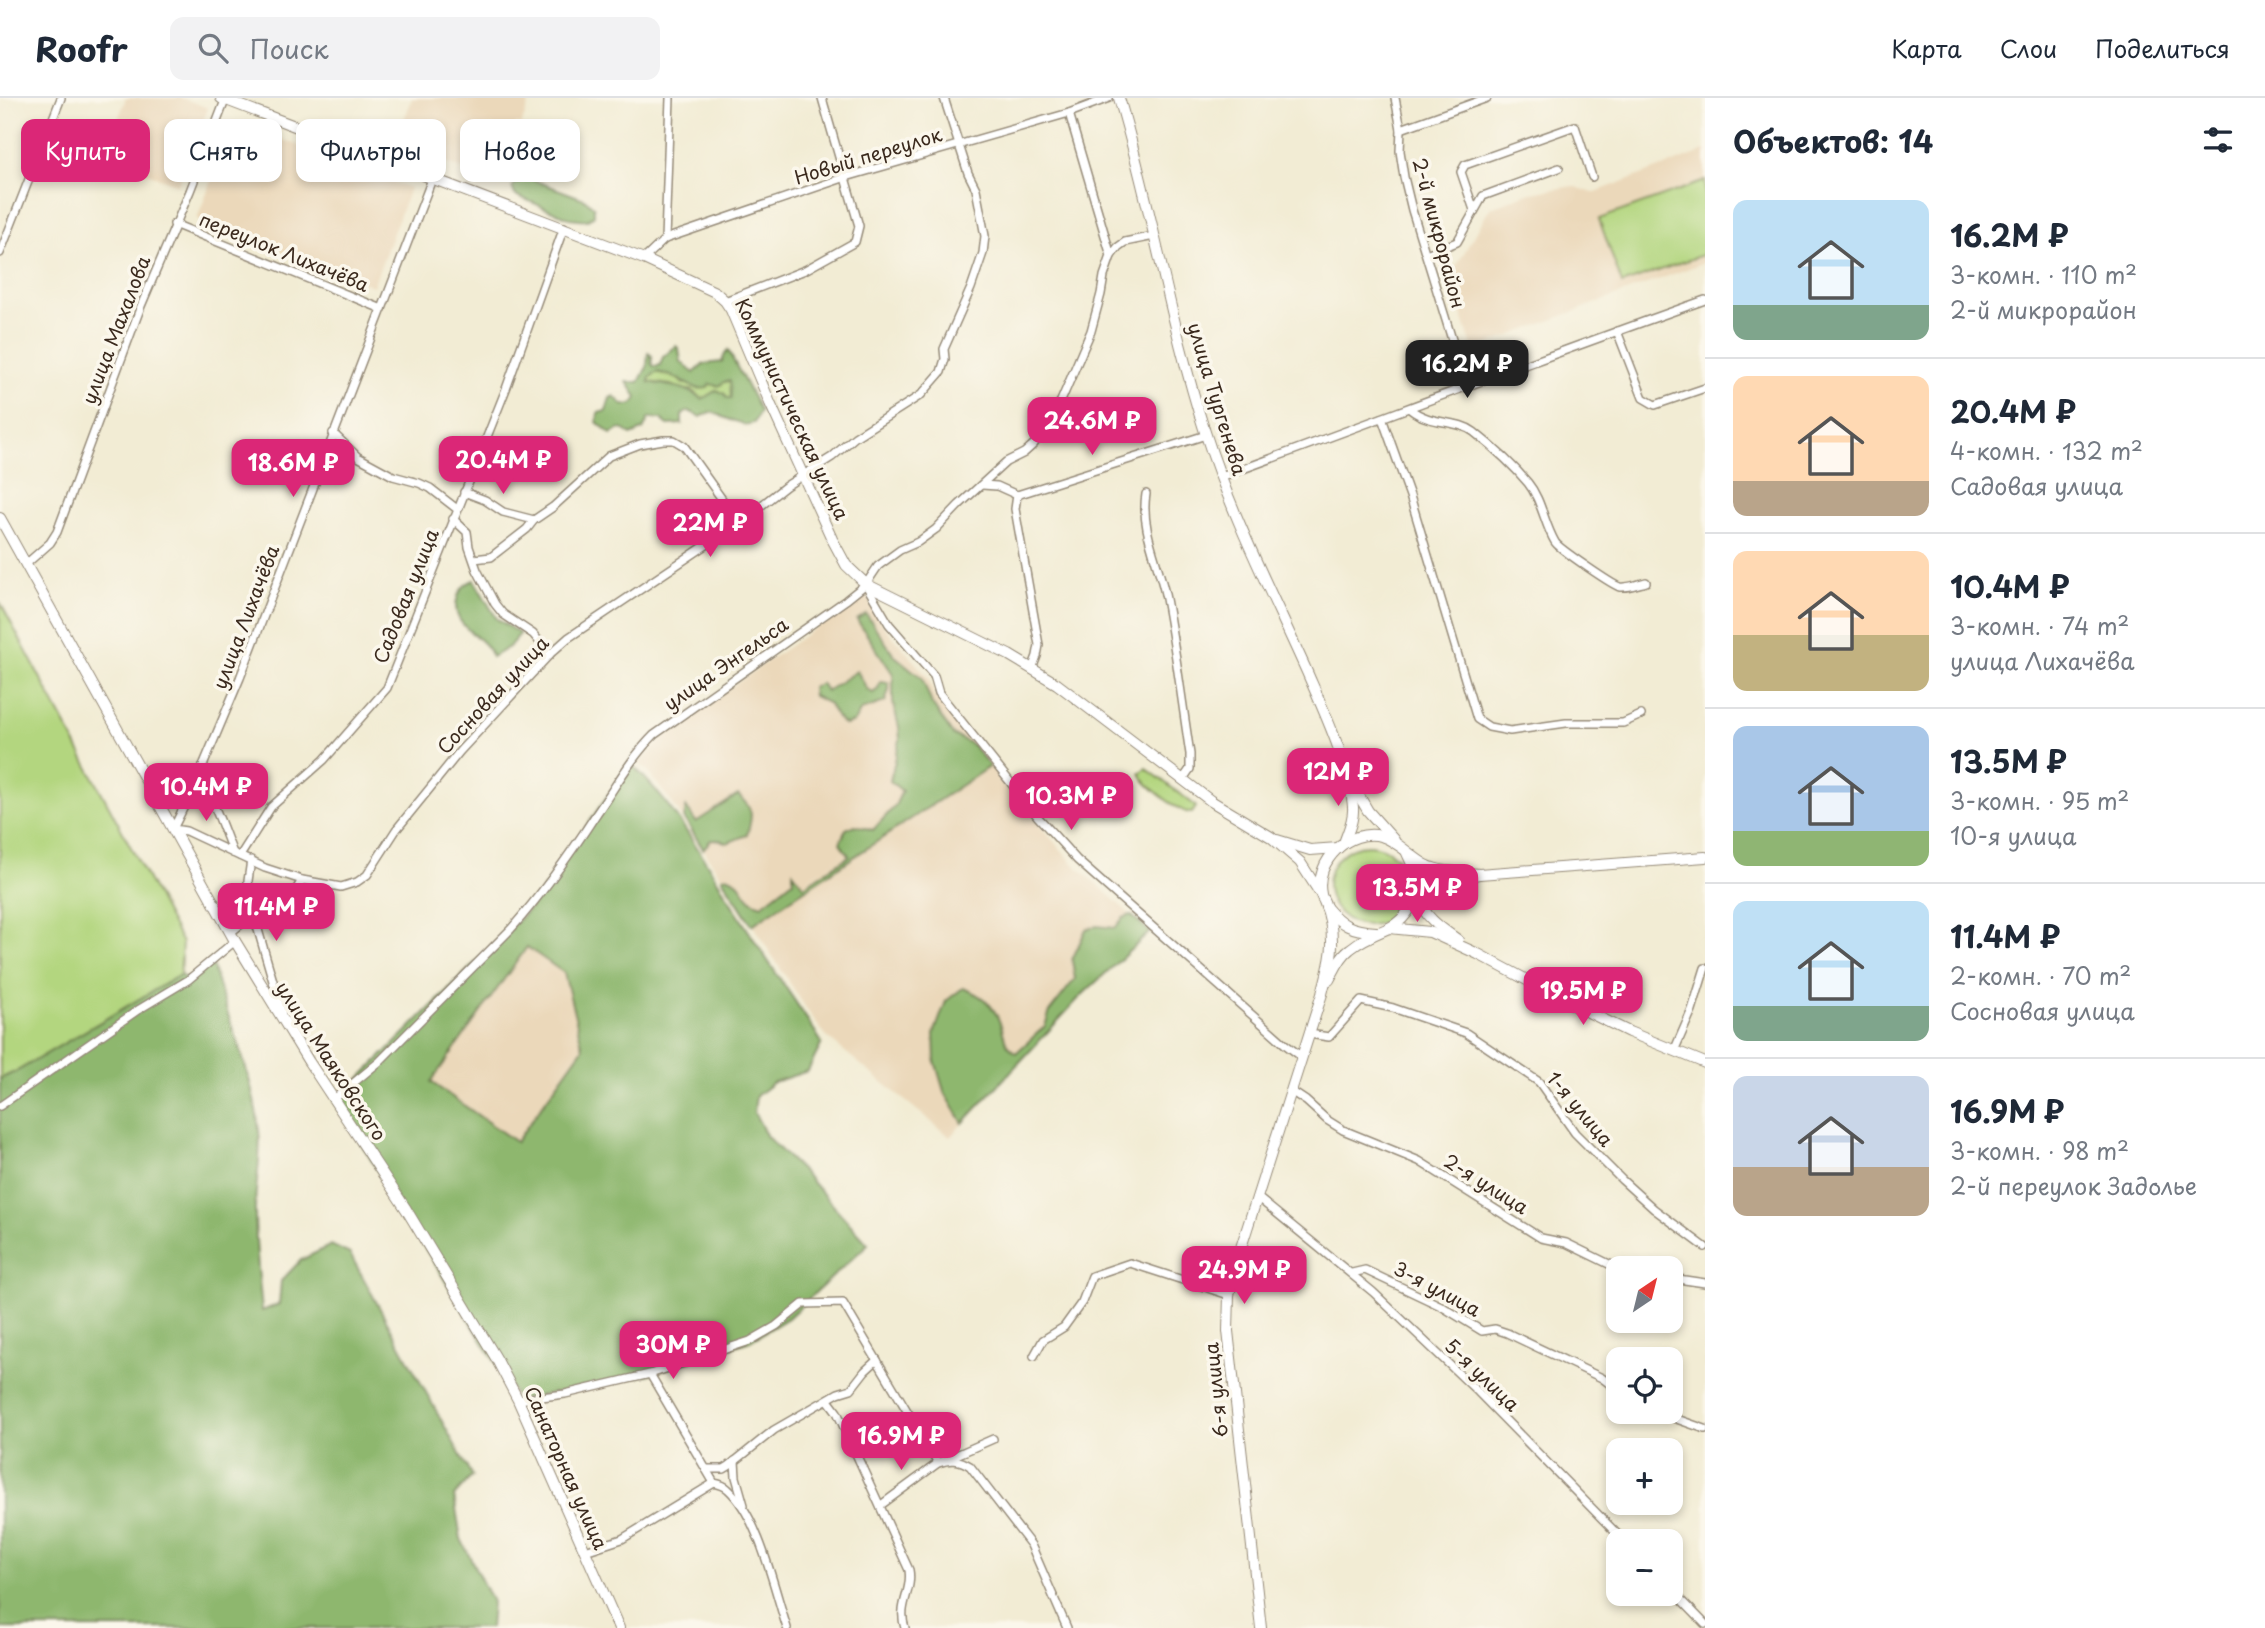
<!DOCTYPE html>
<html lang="ru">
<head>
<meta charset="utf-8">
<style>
  :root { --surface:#fff; --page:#f2f2f3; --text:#1f2937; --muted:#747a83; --line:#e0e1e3; --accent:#db2777 }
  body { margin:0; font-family:"Playpen Sans",sans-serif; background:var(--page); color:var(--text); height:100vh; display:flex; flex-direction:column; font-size:26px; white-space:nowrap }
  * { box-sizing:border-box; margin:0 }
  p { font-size:23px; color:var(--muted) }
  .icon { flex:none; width:38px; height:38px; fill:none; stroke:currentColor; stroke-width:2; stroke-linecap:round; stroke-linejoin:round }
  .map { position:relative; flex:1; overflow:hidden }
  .sheet { display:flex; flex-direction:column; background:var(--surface); width:560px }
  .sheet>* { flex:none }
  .top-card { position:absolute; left:21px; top:21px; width:665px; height:63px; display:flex; gap:14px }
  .needle { width:46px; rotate:35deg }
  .buttons { position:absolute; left:1606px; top:1158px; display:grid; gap:14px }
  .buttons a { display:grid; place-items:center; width:77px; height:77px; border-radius:14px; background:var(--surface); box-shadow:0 4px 10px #0003; font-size:35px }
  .price { position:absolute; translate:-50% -60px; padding:0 16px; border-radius:14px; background:var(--accent); color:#fff; font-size:23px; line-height:46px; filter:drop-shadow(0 2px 4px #0008) }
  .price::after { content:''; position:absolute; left:50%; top:42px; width:21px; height:16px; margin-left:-10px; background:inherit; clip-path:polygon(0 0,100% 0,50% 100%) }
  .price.on { background:#222; color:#fff }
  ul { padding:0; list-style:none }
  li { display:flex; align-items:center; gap:21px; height:175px; padding:0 28px }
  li+li { border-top:2px solid var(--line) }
  li span { display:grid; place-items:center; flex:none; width:196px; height:140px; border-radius:14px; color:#555 }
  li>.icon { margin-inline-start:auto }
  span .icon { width:84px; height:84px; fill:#fffc; stroke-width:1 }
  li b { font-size:30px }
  h2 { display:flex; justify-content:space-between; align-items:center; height:84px; padding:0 28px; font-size:30px }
  .chip { padding:0 24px; border-radius:14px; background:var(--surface); box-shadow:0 4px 10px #0003; font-size:24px; line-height:63px }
  .chip.on { background:var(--accent); color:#fff }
  header { display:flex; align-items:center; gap:42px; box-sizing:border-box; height:98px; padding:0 35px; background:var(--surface); border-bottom:2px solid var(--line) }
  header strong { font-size:33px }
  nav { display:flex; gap:38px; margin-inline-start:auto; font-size:24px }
  .search { width:490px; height:63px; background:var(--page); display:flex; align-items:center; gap:18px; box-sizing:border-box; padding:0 24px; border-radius:14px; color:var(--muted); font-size:26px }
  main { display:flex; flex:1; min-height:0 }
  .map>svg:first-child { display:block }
</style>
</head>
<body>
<header>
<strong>Roofr</strong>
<div class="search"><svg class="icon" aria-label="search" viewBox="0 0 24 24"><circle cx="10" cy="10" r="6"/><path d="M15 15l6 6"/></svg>Поиск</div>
<nav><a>Карта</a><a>Слои</a><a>Поделиться</a></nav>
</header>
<main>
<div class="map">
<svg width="1705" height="1530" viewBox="0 0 1705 1530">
  <rect width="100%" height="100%" fill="#fbf7ec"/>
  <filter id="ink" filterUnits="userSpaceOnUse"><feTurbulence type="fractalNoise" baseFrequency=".0143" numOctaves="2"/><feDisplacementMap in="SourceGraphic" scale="14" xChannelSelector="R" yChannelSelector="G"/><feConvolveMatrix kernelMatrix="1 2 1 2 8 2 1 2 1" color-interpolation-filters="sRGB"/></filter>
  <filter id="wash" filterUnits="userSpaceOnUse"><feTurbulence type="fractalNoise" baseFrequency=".00686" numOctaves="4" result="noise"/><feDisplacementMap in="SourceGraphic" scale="28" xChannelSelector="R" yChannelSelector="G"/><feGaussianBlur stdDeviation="1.57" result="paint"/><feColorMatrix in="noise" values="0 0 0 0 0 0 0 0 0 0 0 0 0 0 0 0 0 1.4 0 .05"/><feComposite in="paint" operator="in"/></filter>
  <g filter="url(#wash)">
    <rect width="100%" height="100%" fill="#f2ecd4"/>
    <g fill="#ebd8ba">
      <polygon points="126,0 182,0 208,10 178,87 104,58"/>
      <polygon points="412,0 531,0 521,27 516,26 495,83 395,46"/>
      <polygon points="234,23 410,90 373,188 197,121"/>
      <polygon points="1705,53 1705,164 1473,252 1450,179 1490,110 1525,96 1573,88 1593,95"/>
      <polygon points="865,495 885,529 929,581 934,597 1035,722 1074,766 1150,834 1081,898 950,1039 828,940 813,921 684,721 647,672 639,665 673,630"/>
      <polygon points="527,849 564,875 583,950 516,1044 431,984"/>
    </g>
    <g fill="#b3d67f" stroke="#77804e" stroke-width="2">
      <polygon points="1705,83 1705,156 1622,186 1599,121"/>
      <polygon points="656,274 677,280 683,286 710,286 731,283 731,301 703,301 692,292 679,292 671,287 649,284 650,279"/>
      <polygon points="0,504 182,845 180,877 19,972 0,981"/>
      <path d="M1146,670L1192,705L1196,709L1192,715C1181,716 1143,686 1140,675Z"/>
      <circle cx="1368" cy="787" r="40"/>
    </g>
    <g fill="#8eb76e" stroke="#647046" stroke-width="2" fill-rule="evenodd">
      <polygon points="528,80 584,101 594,109 594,117 588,122 569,120 515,97 512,89 520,82"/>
      <path d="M676,248L679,251L681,264L694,275L704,266L722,264L725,255L728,252L760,313L754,325L745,327C739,323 735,324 728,321C715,317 716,309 701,319L689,313L682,317V326L668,327L661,321L649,320L643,332L631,337C623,329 620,330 611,336L597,324L598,315L606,313L610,300L614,298L623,307C630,307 634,307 637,299L627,284H639L647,269L648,255L652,258V267L656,269L660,267L663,259ZM657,274C662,275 669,276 674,279C686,284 693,293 707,290L710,286L719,288L726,283H730L731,300H727L725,296L717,292L702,301C687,288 668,288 649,284L650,279Z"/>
      <path d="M474,482L497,521L520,536L509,549L492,559C485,536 447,530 458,498C462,489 465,486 474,482Z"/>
      <path d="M866,516L895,558L922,580L932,606L953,637L972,646L990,668L752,827L722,780L727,778C748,786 740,801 762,807L793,783V774L804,788L849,758L840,745L846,731L855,727L873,732L895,708L902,693L890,683L900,642L899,629L893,605V576L857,522Z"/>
      <polygon points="857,573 867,591 873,595 878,591 880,584 889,585 889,592 885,604 861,612 854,624 845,627 837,620 828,605 813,598 812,590 821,585 826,593"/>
      <path d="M630,665C679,710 712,776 748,832C772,871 799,907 822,945L808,973L774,984L756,998L754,1014L767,1039L803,1074L868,1146L788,1220L750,1243L650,1276L518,1302L334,1001L350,990L529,811ZM527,849L564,875L583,950L516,1044L431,984Z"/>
      <path d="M738,697C754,711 753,717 747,737L727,745L720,742H711L703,751L684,720L686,709L696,724Z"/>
      <path d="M1131,817L1150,834L1081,898L963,1025L944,993L935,963L934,936L946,903L963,890C981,897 993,905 1000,925C1006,939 1002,944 1016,955L1045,928L1050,913L1075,881L1072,862L1086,831L1097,828L1115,830L1123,820Z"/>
      <path d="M211,863C227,922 252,970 259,1032C262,1060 255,1085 255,1112C255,1146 259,1180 262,1213L279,1206L281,1183L301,1162L331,1147L350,1156L472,1378L454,1398L461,1441L492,1504L490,1530H0V981L19,972L180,877L188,882Z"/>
    </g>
  </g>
  <g filter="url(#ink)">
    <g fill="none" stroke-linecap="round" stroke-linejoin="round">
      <defs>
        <g id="street">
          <polyline points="1395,0 1401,31 1400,53 1404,79 1412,112 1466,287"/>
          <polyline points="1069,15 1111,158"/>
          <polyline points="1401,31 1487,0"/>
          <polyline points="1474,112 1461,74 1465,67 1575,28 1592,79"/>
          <polyline points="174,126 382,211"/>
          <polyline points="665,141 670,0"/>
          <polyline points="0,155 61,0"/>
          <polyline points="1426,156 1457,144 1483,98 1559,70"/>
          <polyline points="644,161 665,141 846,79 1069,15 1109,0"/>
          <polyline points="725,203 805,172 855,144 859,128 822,0"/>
          <polyline points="1617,233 1643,300 1655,307 1705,290"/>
          <path d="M1410,311C1431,328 1457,321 1474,334C1493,349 1513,367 1528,385C1542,402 1544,426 1555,444C1558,450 1614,488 1620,489C1628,490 1638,486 1646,484"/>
          <polyline points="1382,320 1410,398 1477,621 1489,629 1510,633 1566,625 1623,625 1641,617"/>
          <polyline points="333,335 358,359 393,378 419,385 430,390 457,411"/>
          <path d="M1221,379C1383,320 1543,259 1705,202"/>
          <polyline points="982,387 997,388 1017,397 1206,337"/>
          <polyline points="464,394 485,402 503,414 534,422"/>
          <path d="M1146,396C1140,432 1160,467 1166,501C1176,553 1182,604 1190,656V671L1183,681"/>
          <polyline points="1017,397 1015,411 1039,547 1037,558 1032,571"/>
          <polyline points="453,421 467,434 469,449 477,472 495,506 503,516 533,536 550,556"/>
          <polyline points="474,461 491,459 527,431 534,422 553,409 609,358 640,346 663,342 674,342 684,348 739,425"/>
          <polyline points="26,466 50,445 57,434 141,208 190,93 226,0"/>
          <polyline points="866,487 889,526 934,578 939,595 1038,719 1077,762 1286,947 1302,959"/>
          <path d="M197,682C215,702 223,731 233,755"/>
          <polyline points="240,758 271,709 324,662 387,590 506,291 564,129"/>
          <polyline points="251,762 248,783 254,818 282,914"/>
          <polyline points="302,782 265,770 186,733 173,731 197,682 240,580 432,81"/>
          <path d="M230,835C237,829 245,823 253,818C278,804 285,813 302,782L341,789L357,784L367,777L396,732L460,653L550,556L568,540L739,425L786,388L832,359L855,339L921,297L941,274L945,261L944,251L971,190L983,155L985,138L976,91L968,75L944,0"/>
          <polyline points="1309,936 1329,939 1361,903 1393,910 1466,935 1539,984 1575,1035 1622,1082 1654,1111 1705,1149"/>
          <polyline points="1674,953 1692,912 1705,870"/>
          <polyline points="1291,993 1306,1003 1327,1022 1343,1032 1419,1063 1541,1140 1566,1145 1609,1166 1630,1171"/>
          <path d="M334,1001L379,964L511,831C543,795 571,755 597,715C616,688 631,660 654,637L846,502L866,486L878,468L900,452L918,444L936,431L959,407L1006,364L1024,355L1034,346L1061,303L1091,233L1101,196L1104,178L1111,158L1118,149L1125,144L1154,138"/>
          <polyline points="0,1008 138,912 188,882 235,843"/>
          <polyline points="1257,1099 1373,1194 1478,1294 1625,1444"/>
          <polyline points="1352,1175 1365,1172 1441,1208 1482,1233 1495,1231 1507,1235 1602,1280 1619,1293"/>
          <polyline points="1671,1180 1705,1185"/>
          <polyline points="1034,1258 1043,1242 1064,1229 1082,1204 1092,1178 1130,1165 1229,1197"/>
          <path d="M650,1276L714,1385C719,1386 724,1387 728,1391C759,1419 774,1490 787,1530"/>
          <path d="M518,1302L565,1296L650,1276L750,1243L776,1228L803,1206L843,1205L938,1365C951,1361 959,1361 970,1368L1031,1447L1067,1530"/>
          <path d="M828,1302L837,1314L909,1472C913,1493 897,1507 905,1530"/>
          <polyline points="1657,1314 1705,1331"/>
          <polyline points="735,1363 736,1379 744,1407"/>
          <polyline points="706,1371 724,1371 729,1368 774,1332 838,1295 851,1291 865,1273 877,1262"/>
          <polyline points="881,1407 938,1365 993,1341"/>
          <polyline points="585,1453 622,1441 714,1385"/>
          <polyline points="1671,1491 1705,1526"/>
        </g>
        <g id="secondary">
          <polyline points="221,0 644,161 715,194 725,203 731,212 770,305 832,441 846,467 866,486 1009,557 1057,586 1211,703 1271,739 1300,764 1320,795"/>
          <path d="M1119,0C1152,110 1170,225 1205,334C1231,416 1272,496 1307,574C1323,611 1350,669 1353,709C1354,722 1348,733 1344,745"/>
          <polyline points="0,420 235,843 309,964 406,1111 496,1260 518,1302 619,1530"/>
          <polyline points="1351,684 1368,713 1394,742"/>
          <polyline points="1277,742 1310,752 1338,750"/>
          <path d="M1417,793C1437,782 1457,780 1479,776L1705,759"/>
          <path d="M1416,798C1427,821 1438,828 1458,842"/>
          <path d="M1326,809C1342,828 1351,832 1376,834"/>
          <polyline points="1389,830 1430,834 1478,856 1574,907 1629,934 1705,965"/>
          <path d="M1329,882C1335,871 1340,858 1350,851C1362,841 1375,836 1389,830C1409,820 1421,797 1415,775C1414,769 1410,762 1407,755"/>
          <path d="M1261,1530L1228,1233L1229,1197L1238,1159L1322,896C1326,879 1333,860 1332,843C1332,831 1329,816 1325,806C1324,802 1321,799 1321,796C1314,763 1349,730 1381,738C1398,743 1411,759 1426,767C1441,775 1463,774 1479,776"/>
        </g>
      </defs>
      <use href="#street" stroke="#968b79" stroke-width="10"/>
      <use href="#secondary" stroke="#968b79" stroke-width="12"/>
      <use href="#street" stroke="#fff" stroke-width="7"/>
      <use href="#secondary" stroke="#fff" stroke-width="10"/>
    </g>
  </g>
  <g text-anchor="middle" stroke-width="7" stroke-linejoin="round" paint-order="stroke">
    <g font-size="19" fill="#3b2a1e" stroke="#fbf7ec">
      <text transform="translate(868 58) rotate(-17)" y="7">Новый переулок</text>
      <text transform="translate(1439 135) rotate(75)" y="7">2-й микрорайон</text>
      <text transform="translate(284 154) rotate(22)" y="7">переулок Лихачёва</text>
      <text transform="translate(116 232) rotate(-69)" y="7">улица Махалова</text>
      <text transform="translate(1217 301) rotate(73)" y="7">улица Тургенева</text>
      <text transform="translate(792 311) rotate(65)" y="7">Коммунистическая улица</text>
      <text transform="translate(406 498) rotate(-68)" y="7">Садовая улица</text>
      <text transform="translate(246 519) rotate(-69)" y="7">улица Лихачёва</text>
      <text transform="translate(726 566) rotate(-35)" y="7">улица Энгельса</text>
      <text transform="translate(493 597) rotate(-47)" y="7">Сосновая улица</text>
      <text transform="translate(331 963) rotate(57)" y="7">улица Маяковского</text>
      <text transform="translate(1580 1011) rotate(50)" y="7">1-я улица</text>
      <text transform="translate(1486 1086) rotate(32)" y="7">2-я улица</text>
      <text transform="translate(1437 1191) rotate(28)" y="7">3-я улица</text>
      <text transform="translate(1482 1277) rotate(44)" y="7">5-я улица</text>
      <text transform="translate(1216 1292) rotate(-96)" y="7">6-я улица</text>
      <text transform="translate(566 1370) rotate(66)" y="7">Санаторная улица</text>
    </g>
  </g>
</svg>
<div class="buttons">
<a><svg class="needle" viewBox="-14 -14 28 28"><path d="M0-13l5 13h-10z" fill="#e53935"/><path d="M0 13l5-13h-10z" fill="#747a83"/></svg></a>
<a><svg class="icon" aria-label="locate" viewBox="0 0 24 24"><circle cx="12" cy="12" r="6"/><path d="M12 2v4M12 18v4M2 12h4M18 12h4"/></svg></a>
<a>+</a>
<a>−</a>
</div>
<b class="price on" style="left:1467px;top:302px">16.2M ₽</b>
<b class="price" style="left:1092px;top:359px">24.6M ₽</b>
<b class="price" style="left:503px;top:398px">20.4M ₽</b>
<b class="price" style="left:293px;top:401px">18.6M ₽</b>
<b class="price" style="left:710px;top:461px">22M ₽</b>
<b class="price" style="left:1338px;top:710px">12M ₽</b>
<b class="price" style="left:206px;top:725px">10.4M ₽</b>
<b class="price" style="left:1071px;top:734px">10.3M ₽</b>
<b class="price" style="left:1417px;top:826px">13.5M ₽</b>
<b class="price" style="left:276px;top:845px">11.4M ₽</b>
<b class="price" style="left:1583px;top:929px">19.5M ₽</b>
<b class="price" style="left:1244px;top:1208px">24.9M ₽</b>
<b class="price" style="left:673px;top:1283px">30M ₽</b>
<b class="price" style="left:901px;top:1374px">16.9M ₽</b>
<div class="top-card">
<a class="chip on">Купить</a>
<a class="chip">Снять</a>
<a class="chip">Фильтры</a>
<a class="chip">Новое</a>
</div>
</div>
<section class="sheet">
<h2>Объектов: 14<svg class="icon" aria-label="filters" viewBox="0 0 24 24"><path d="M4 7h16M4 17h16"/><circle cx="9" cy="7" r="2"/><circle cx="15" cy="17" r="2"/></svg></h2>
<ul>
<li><span style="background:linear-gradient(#bfe0f5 75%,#7fa58c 0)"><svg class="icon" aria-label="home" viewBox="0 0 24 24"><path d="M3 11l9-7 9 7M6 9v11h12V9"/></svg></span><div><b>16.2M ₽</b><p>3-комн. · 110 m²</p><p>2-й микрорайон</p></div></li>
<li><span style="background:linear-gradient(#ffd9b3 75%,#b9a48a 0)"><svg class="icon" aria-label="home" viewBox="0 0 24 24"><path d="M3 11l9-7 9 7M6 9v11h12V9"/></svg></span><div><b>20.4M ₽</b><p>4-комн. · 132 m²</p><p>Садовая улица</p></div></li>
<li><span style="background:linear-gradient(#ffd9b3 60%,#c2b280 0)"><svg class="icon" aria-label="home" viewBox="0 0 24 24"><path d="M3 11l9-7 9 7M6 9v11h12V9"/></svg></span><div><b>10.4M ₽</b><p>3-комн. · 74 m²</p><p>улица Лихачёва</p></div></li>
<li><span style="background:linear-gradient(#a9c7e8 75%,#8fb573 0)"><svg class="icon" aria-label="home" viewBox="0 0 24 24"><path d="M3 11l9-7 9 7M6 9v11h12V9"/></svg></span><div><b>13.5M ₽</b><p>3-комн. · 95 m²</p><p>10-я улица</p></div></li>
<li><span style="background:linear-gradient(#bfe0f5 75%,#7fa58c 0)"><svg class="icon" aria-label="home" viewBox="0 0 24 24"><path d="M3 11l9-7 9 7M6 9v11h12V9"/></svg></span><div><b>11.4M ₽</b><p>2-комн. · 70 m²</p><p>Сосновая улица</p></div></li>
<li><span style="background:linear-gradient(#c9d6e8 65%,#b9a48a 0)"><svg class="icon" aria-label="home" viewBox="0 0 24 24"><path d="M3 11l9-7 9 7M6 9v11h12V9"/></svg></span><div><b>16.9M ₽</b><p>3-комн. · 98 m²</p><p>2-й переулок Задолье</p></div></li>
</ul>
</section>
</main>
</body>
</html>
